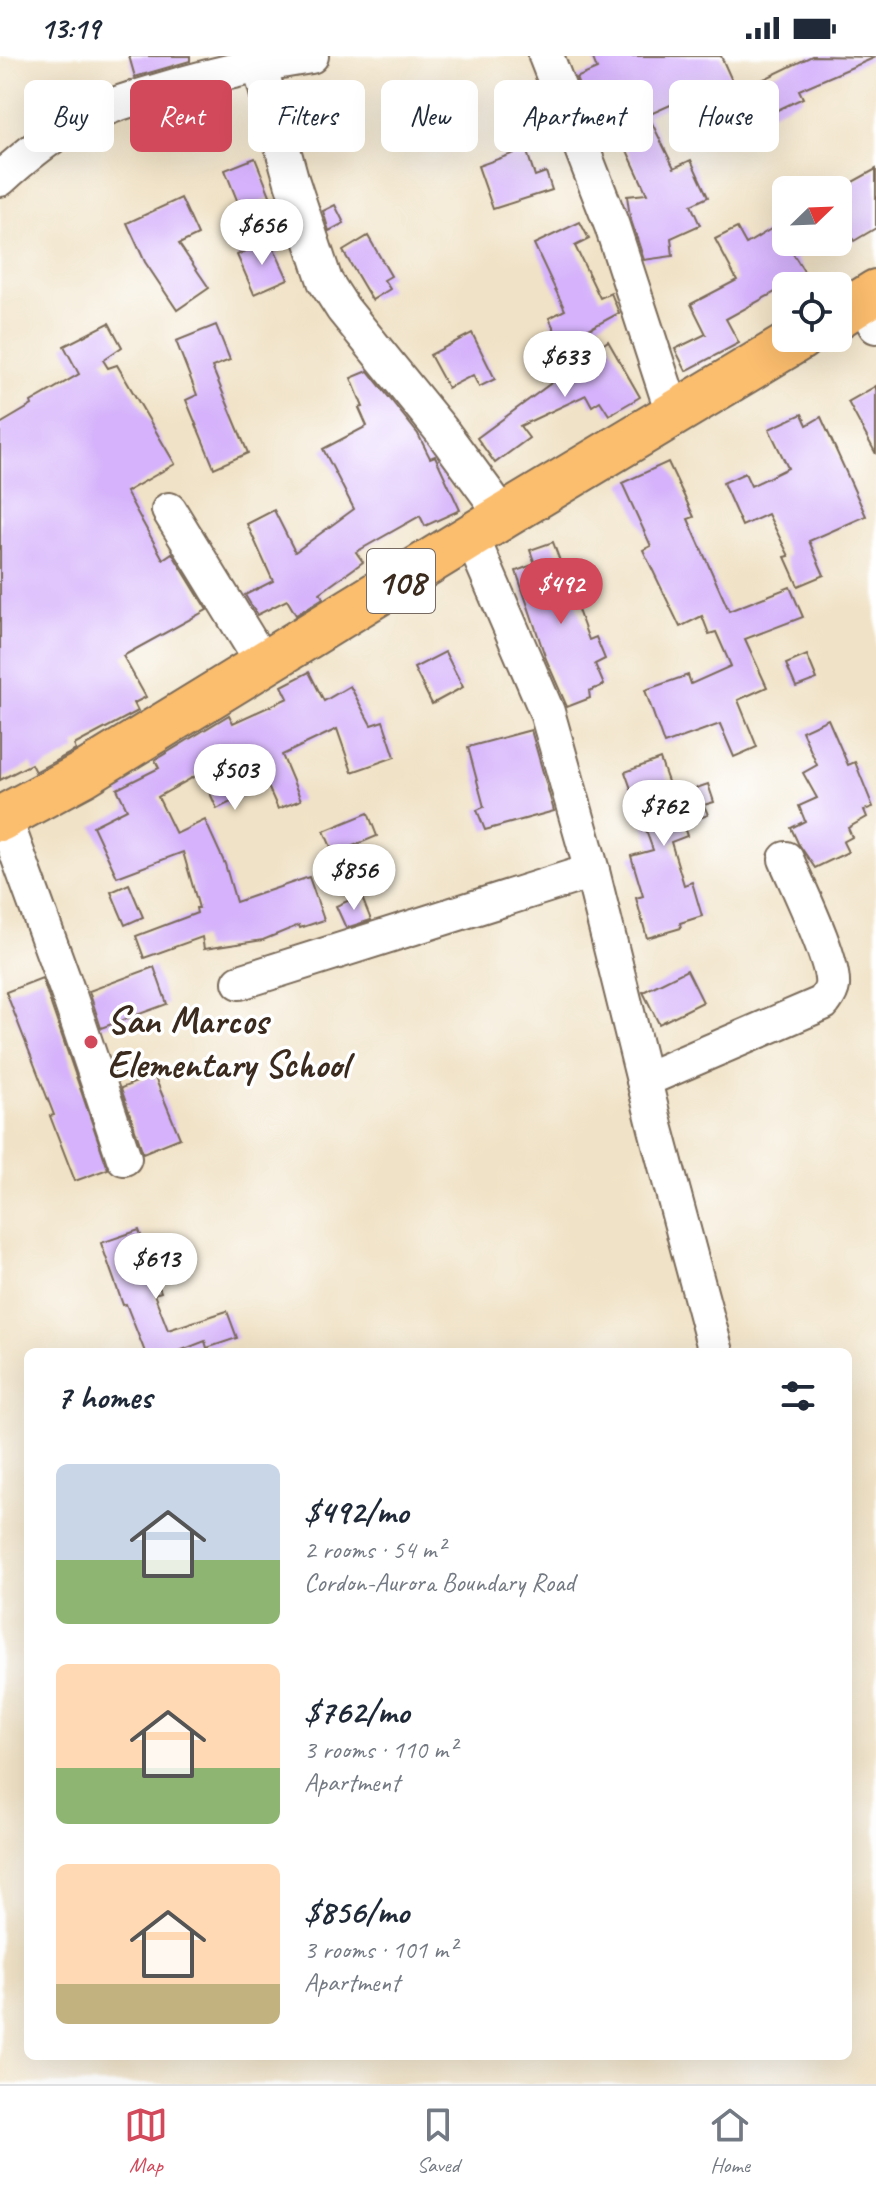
<!DOCTYPE html>
<html lang="en">
<head>
<meta charset="utf-8">
<style>
  :root { --surface:#fff; --page:#f2f2f3; --text:#1f2937; --muted:#747a83; --line:#e0e1e3; --accent:#d1495b }
  body { margin:0; font-family:Caveat,sans-serif; background:var(--page); color:var(--text); height:100vh; display:flex; flex-direction:column; font-size:30px; white-space:nowrap }
  * { box-sizing:border-box; margin:0 }
  p { font-size:26px; color:var(--muted) }
  .icon { flex:none; width:44px; height:44px; fill:none; stroke:currentColor; stroke-width:2; stroke-linecap:round; stroke-linejoin:round }
  .map { position:relative; flex:1; overflow:hidden }
  .panel { position:absolute; left:24px; top:1292px; width:828px; height:712px; display:flex; flex-direction:column; background:var(--surface); border-radius:12px; box-shadow:0 8px 32px #0002 }
  .panel>* { flex:none }
  .hud { position:absolute; left:24px; top:24px; width:828px; height:72px; display:flex; gap:16px }
  .needle { width:52px; rotate:67deg }
  .controls { position:absolute; left:772px; top:120px; display:grid; gap:16px }
  .controls a { display:grid; place-items:center; width:80px; height:80px; border-radius:12px; background:var(--surface); box-shadow:0 8px 32px #0002; font-size:40px }
  .price { position:absolute; translate:-50% -68px; padding:0 18px; border-radius:28px; background:#fff; color:#222; font-size:26px; line-height:52px; filter:drop-shadow(0 2px 4px #0008) }
  .price::after { content:''; position:absolute; left:50%; top:48px; width:24px; height:18px; margin-left:-12px; background:inherit; clip-path:polygon(0 0,100% 0,50% 100%) }
  .price.active { background:var(--accent); color:#fff }
  ul { padding:0; list-style:none }
  li { display:flex; align-items:center; gap:24px; height:200px; padding:0 32px }
  li span { display:grid; place-items:center; flex:none; width:224px; height:160px; border-radius:12px; color:#555 }
  li>.icon { margin-inline-start:auto }
  span .icon { width:96px; height:96px; fill:#fffc; stroke-width:1 }
  li b { font-size:34px }
  h2 { display:flex; justify-content:space-between; align-items:center; height:96px; padding:0 32px; font-size:34px }
  .pill { padding:0 28px; border-radius:12px; background:var(--surface); box-shadow:0 8px 32px #0002; font-size:28px; line-height:72px }
  .pill.active { background:var(--accent); color:#fff }
  .status { display:flex; justify-content:space-between; align-items:center; height:56px; padding:0 40px; background:var(--surface); direction:ltr }
  .status svg { height:22px; fill:currentColor }
  .tabs { display:flex; justify-content:space-around; align-items:center; height:112px; border-top:2px solid var(--line); background:var(--surface); font-size:22px; color:var(--muted) }
  .tabs a { display:grid; justify-items:center; gap:4px }
  .tabs .active { color:var(--accent) }
  .map>svg:first-child { display:block }
</style>
</head>
<body>
<div class="status"><b>13:19</b><svg viewBox="0 0 49 12"><path d="M0 12V9h3v3zM5 12V6h3v6zM10 12V3h3v9zM15 12V0h3v12zM26 1h20v11H26zM47 4h2v5h-2z"/></svg></div>
<div class="map">
<svg width="876" height="2028" viewBox="0 0 876 2028">
  <rect width="100%" height="100%" fill="#fff"/>
  <filter id="ink" filterUnits="userSpaceOnUse"><feTurbulence type="fractalNoise" baseFrequency=".0125" numOctaves="2"/><feDisplacementMap in="SourceGraphic" scale="16" xChannelSelector="R" yChannelSelector="G"/><feConvolveMatrix kernelMatrix="1 2 1 2 8 2 1 2 1" color-interpolation-filters="sRGB"/></filter>
  <filter id="wash" filterUnits="userSpaceOnUse"><feTurbulence type="fractalNoise" baseFrequency=".006" numOctaves="4" result="noise"/><feDisplacementMap in="SourceGraphic" scale="32" xChannelSelector="R" yChannelSelector="G"/><feGaussianBlur stdDeviation="1.8" result="paint"/><feColorMatrix in="noise" values="0 0 0 0 0 0 0 0 0 0 0 0 0 0 0 0 0 1.4 0 .05"/><feComposite in="paint" operator="in"/></filter>
  <g filter="url(#wash)">
    <rect width="100%" height="100%" fill="#f0e2c6"/>
    <g id="blocks">
      <g fill="#d5b2fb">
        <polygon points="129,0 190,0 190,5 135,21"/>
        <polygon points="592,0 721,0 737,36 812,0 876,1 799,34 803,42 767,59 762,49 705,78 686,42 648,59 674,112 691,104 708,141 691,149 700,169 671,182 673,200 644,204 630,161 627,140 647,138 613,64 595,72 576,22 597,13"/>
        <polygon points="526,93 535,120 546,116 552,134 493,153 478,110"/>
        <polygon points="255,102 271,142 241,154 225,114"/>
        <polygon points="876,113 876,172 854,185 838,158 838,134"/>
        <polygon points="181,142 198,179 179,188 209,232 177,254 145,206 127,167"/>
        <polygon points="335,149 344,167 329,175 323,155"/>
        <polygon points="580,166 589,183 575,190 600,242 611,237 619,257 561,288 549,262 565,254 534,188"/>
        <polygon points="776,170 813,230 786,230 726,263 739,287 686,315 675,293 706,278 691,248 737,224 715,183 737,172 746,188"/>
        <polygon points="368,180 391,220 384,224 390,233 372,244 343,195"/>
        <polygon points="270,184 288,223 254,238 237,199"/>
        <polygon points="109,267 122,291 103,304 108,312 117,309 175,408 126,436 163,503 172,497 207,554 123,600 146,641 134,647 138,655 74,689 76,694 35,716 31,708 0,724 0,368 32,349 31,346 79,318 64,290"/>
        <polygon points="216,269 230,304 212,311 248,397 214,412 186,344 197,339 176,285"/>
        <polygon points="472,277 495,323 479,331 473,319 448,332 430,299"/>
        <polygon points="608,285 640,341 609,359 600,345 592,350 586,339 520,370 529,382 495,407 477,382"/>
        <polygon points="368,315 418,378 430,402 435,400 460,454 425,470 420,460 356,496 363,506 320,537 323,542 296,559 287,544 257,559 245,539 273,525 247,468 274,454 295,496 354,453 323,393 367,370 359,352 363,351 351,322"/>
        <polygon points="876,330 876,398 848,346"/>
        <polygon points="802,358 807,369 821,361 866,460 809,485 824,519 798,530 785,501 789,500 768,458 742,470 723,427 745,417 751,430 788,412 769,373"/>
        <polygon points="668,406 694,461 688,463 729,555 790,531 803,561 745,583 767,631 738,644 757,691 734,701 720,668 664,688 645,634 688,619 691,628 731,610 716,576 709,578 702,560 680,571 643,494 651,490 622,427"/>
        <polygon points="553,486 589,584 596,581 605,603 595,608 604,629 589,635 590,642 567,651 546,603 516,515 535,508 530,494"/>
        <polygon points="445,596 463,631 432,648 414,612"/>
        <polygon points="807,599 817,623 796,631 786,608"/>
        <polygon points="309,616 324,645 350,630 371,669 383,665 395,701 352,716 337,673 282,699 301,744 278,753 267,728 217,753 201,717 158,741 176,778 205,764 225,808 236,846 309,821 324,864 300,872 299,869 263,884 204,893 202,881 144,902 136,880 197,857 196,852 199,852 183,796 117,821 93,770 127,753 117,733 159,712 155,704 229,659 233,667 288,642 282,630"/>
        <polygon points="828,663 848,709 855,706 873,751 864,754 867,761 848,772 852,781 843,786 848,796 815,812 798,787 791,772 805,765 799,750 817,742 803,717 817,709 802,675"/>
        <polygon points="531,674 554,755 485,774 477,754 484,751 468,691"/>
        <polygon points="660,703 673,740 708,728 714,746 704,749 708,759 683,768 687,780 671,786 684,829 692,826 702,860 680,867 681,872 647,882 636,842 643,840 631,800 653,794 625,716"/>
        <polygon points="368,757 377,780 334,798 324,775"/>
        <polygon points="129,828 143,861 125,869 111,836"/>
        <polygon points="361,839 371,864 346,872 336,850"/>
        <polygon points="154,911 167,948 101,972 89,935"/>
        <polygon points="687,914 703,946 659,968 643,936"/>
        <polygon points="42,922 108,1113 75,1125 50,1060 54,1059 6,936"/>
        <polygon points="154,1019 180,1082 143,1097 121,1032"/>
        <polygon points="139,1174 161,1236 154,1238 168,1274 227,1255 237,1282 207,1292 205,1285 177,1296 145,1296 126,1248 123,1249 101,1187"/>
      </g>
    </g>
  </g>
  <g filter="url(#ink)">
    <use href="#blocks" fill-opacity="0" stroke="#7a6a59" stroke-width="2"/>
    <g fill="none" stroke-linecap="round" stroke-linejoin="round">
      <defs>
        <g id="minor">
          <polyline points="257,0 292,126 325,225 343,253 441,374 504,460"/>
          <polyline points="546,0 612,170 673,357"/>
          <path d="M0,123C23,102 47,82 74,67C98,53 128,44 155,36C207,20 258,8 311,0"/>
          <polyline points="862,245 876,270"/>
          <polyline points="169,454 264,609"/>
          <polyline points="472,482 547,656 592,815 656,1073 716,1296"/>
          <polyline points="4,761 70,942 124,1102"/>
          <polyline points="240,926 592,815"/>
          <path d="M644,1024L823,947C827,941 831,937 832,930C835,906 797,829 786,803"/>
        </g>
        <g id="major">
          <polyline points="838,260 876,236"/>
          <polyline points="0,763 84,718 504,460 800,282"/>
        </g>
      </defs>
      <use href="#minor" stroke="#7a6a59" stroke-width="38"/>
      <use href="#major" stroke="#7a6a59" stroke-width="48"/>
      <use href="#minor" stroke="#fff" stroke-width="34"/>
      <use href="#major" stroke="#fbbd6e" stroke-width="44"/>
    </g>
  </g>
  <circle fill="#d1495b" stroke="#fff" stroke-width="3" cx="91" cy="986" r="8"/>
  <g text-anchor="middle" stroke-width="7" stroke-linejoin="round" paint-order="stroke">
    <rect fill="#fff" stroke="#766a62" stroke-width="2" x="367" y="493" width="68" height="64" rx="6"/>
    <g font-size="36" font-weight="bold" fill="#3b2a1e">
      <text x="401" y="538">108</text>
    </g>
    <g font-size="38" font-weight="bold" fill="#3b2a1e" stroke="#fff" text-anchor="start">
      <text x="107" y="977">San Marcos<tspan x="107" dy="44">Elementary School</tspan></text>
    </g>
  </g>
</svg>
<div class="controls">
<a><svg class="needle" viewBox="-14 -14 28 28"><path d="M0-13l5 13h-10z" fill="#e53935"/><path d="M0 13l5-13h-10z" fill="#747a83"/></svg></a>
<a><svg class="icon" aria-label="locate" viewBox="0 0 24 24"><circle cx="12" cy="12" r="6"/><path d="M12 2v4M12 18v4M2 12h4M18 12h4"/></svg></a>
</div>
<b class="price" style="left:262px;top:211px">$656</b>
<b class="price" style="left:565px;top:343px">$633</b>
<b class="price active" style="left:561px;top:570px">$492</b>
<b class="price" style="left:235px;top:756px">$503</b>
<b class="price" style="left:664px;top:792px">$762</b>
<b class="price" style="left:354px;top:856px">$856</b>
<b class="price" style="left:156px;top:1245px">$613</b>
<div class="hud">
<a class="pill">Buy</a>
<a class="pill active">Rent</a>
<a class="pill">Filters</a>
<a class="pill">New</a>
<a class="pill">Apartment</a>
<a class="pill">House</a>
</div>
<section class="panel">
<h2>7 homes<svg class="icon" aria-label="filters" viewBox="0 0 24 24"><path d="M4 7h16M4 17h16"/><circle cx="9" cy="7" r="2"/><circle cx="15" cy="17" r="2"/></svg></h2>
<ul>
<li><span style="background:linear-gradient(#c9d6e8 60%,#8fb573 0)"><svg class="icon" aria-label="home" viewBox="0 0 24 24"><path d="M3 11l9-7 9 7M6 9v11h12V9"/></svg></span><div><b>$492/mo</b><p>2 rooms · 54 m²</p><p>Cordon-Aurora Boundary Road</p></div></li>
<li><span style="background:linear-gradient(#ffd9b3 65%,#8fb573 0)"><svg class="icon" aria-label="home" viewBox="0 0 24 24"><path d="M3 11l9-7 9 7M6 9v11h12V9"/></svg></span><div><b>$762/mo</b><p>3 rooms · 110 m²</p><p>Apartment</p></div></li>
<li><span style="background:linear-gradient(#ffd9b3 75%,#c2b280 0)"><svg class="icon" aria-label="home" viewBox="0 0 24 24"><path d="M3 11l9-7 9 7M6 9v11h12V9"/></svg></span><div><b>$856/mo</b><p>3 rooms · 101 m²</p><p>Apartment</p></div></li>
</ul>
</section>
</div>
<nav class="tabs">
<a class="active"><svg class="icon" aria-label="map" viewBox="0 0 24 24"><path d="M3 6l6-2 6 2 6-2v14l-6 2-6-2-6 2zM9 4v14M15 6v14"/></svg>Map</a>
<a><svg class="icon" aria-label="saved" viewBox="0 0 24 24"><path d="M7 4h10v16l-5-4-5 4z"/></svg>Saved</a>
<a><svg class="icon" aria-label="home" viewBox="0 0 24 24"><path d="M3 11l9-7 9 7M6 9v11h12V9"/></svg>Home</a>
</nav>
</body>
</html>
